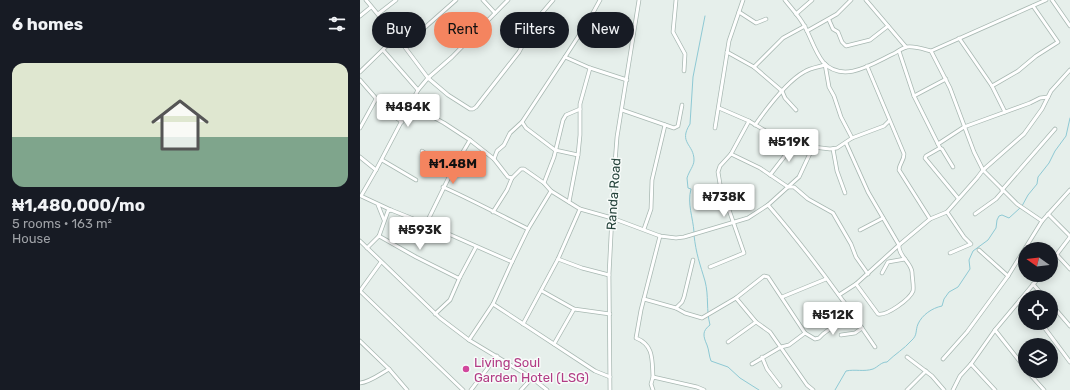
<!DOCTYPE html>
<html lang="en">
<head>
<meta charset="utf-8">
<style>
  :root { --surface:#171b24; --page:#20242c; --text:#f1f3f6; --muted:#9ea1a6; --line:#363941; --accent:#f4845f }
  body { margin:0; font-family:Rubik,sans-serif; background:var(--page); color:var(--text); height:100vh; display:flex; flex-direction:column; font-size:15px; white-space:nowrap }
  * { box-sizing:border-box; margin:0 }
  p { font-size:13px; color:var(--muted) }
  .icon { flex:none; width:22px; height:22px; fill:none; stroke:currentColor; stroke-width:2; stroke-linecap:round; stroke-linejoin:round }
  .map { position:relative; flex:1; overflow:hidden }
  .panel { display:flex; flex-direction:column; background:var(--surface); width:360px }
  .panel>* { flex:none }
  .top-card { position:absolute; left:12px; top:12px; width:380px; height:36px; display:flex; gap:8px }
  .needle { width:26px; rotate:284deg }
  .controls { position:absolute; left:658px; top:242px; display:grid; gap:8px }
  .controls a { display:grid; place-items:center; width:40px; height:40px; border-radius:50%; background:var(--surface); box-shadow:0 2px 10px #0003; font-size:20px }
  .price { position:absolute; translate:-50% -34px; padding:0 9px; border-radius:4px; background:#fff; color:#222; font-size:13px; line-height:26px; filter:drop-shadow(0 1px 2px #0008) }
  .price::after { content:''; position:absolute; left:50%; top:24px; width:12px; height:9px; margin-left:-6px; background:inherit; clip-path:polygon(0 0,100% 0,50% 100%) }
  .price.selected { background:var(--accent); color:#111 }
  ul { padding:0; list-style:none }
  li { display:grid; align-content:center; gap:8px; height:212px; padding:0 12px }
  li+li { border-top:1px solid var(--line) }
  li span { display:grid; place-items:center; height:124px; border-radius:12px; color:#555 }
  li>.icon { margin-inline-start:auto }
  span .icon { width:72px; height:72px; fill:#fffc; stroke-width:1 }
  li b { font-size:17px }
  h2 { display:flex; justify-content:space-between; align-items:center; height:48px; padding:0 12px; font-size:17px }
  .tag { padding:0 14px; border-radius:18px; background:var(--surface); box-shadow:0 2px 10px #0003; font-size:14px; line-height:36px }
  .tag.selected { background:var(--accent); color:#111 }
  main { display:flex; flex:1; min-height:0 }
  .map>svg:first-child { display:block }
</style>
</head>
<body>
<main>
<section class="panel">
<h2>6 homes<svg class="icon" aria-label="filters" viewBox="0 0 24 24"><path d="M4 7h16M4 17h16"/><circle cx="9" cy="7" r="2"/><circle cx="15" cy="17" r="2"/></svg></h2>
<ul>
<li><span style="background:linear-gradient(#dfe7d0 60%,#7fa58c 0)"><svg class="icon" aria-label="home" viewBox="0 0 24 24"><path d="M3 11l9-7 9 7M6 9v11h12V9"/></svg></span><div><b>₦1,480,000/mo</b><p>5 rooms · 163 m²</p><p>House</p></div></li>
</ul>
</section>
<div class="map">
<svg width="710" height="390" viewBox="0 0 710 390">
  <rect width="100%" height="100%" fill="#e6efeb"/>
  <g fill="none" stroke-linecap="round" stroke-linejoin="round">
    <g stroke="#8ec9d4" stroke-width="1">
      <polyline points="662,206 668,195 677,184 678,177 689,163 695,151 706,136 710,118"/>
      <path d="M334,232C333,217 327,204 331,189L328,188C328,185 327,181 327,178C329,171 334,166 334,160C334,144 318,143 330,124L333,77L345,16"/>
      <path d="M334,235C336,254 340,264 345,281C349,296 346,310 350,325C342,331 343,336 347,345C349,350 349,356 351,361L368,367L380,378L399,390"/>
      <path d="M475,390L486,371C495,369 504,372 513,369C518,367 521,362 527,362C535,354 544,349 551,341C558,335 555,331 558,324C562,315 572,308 582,306L584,299L589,292L598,287L610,269L609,260L613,251L628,240L636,228L637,220L639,216L642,215L649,218L660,208"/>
    </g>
    <defs>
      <g id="minor">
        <polyline points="6,0 44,46 68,78 88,95 110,109 113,109 116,107 159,52 176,20 193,0"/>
        <polyline points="123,0 135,13"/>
        <polyline points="316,0 313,32 325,54 324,71"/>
        <path d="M425,0C432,9 440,17 445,27C451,38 455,52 463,62C483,84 512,64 533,54C537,52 542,48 547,47C555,46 563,49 571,51L686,0"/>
        <polyline points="506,0 546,47"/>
        <polyline points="692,0 710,26"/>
        <polyline points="379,12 396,23 406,19"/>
        <polyline points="18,14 36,0"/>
        <polyline points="436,14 452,0"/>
        <polyline points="0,16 11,7"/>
        <polyline points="469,20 473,29 478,32 482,42 486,46 510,40 528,26"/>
        <polyline points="447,31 477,14 491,0"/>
        <polyline points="599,38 632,86 645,112"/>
        <polyline points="44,46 96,0"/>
        <polyline points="23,50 58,90"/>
        <polyline points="539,51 554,96 580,148 566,156 565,158 598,198"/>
        <polyline points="571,51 590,88 614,152 623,170 657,204 682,221"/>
        <polyline points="367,52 394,67 422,91 425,98 436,110"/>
        <polyline points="205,57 230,68 267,80"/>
        <polyline points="465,64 469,87 474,96 481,117 492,138"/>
        <path d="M507,66L544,154C544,161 539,164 539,170L570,219"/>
        <polyline points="394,67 423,38 445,26"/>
        <polyline points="0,72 36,37"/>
        <polyline points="0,80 27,111 42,122"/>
        <polyline points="632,86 658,71 676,56 698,42 673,6"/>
        <polyline points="554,96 586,79"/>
        <polyline points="51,105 84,123 110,140 134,159 148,177 152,178 161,169 164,169 184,183"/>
        <polyline points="359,108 389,121 414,136 453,147 470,149 477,148 492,138 524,126 529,121"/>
        <polyline points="262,110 314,128 318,126 322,105"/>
        <polyline points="162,122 166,128 195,150 218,155"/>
        <path d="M395,125C407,108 426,82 444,72C450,68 458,67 465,65"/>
        <polyline points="0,128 16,99"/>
        <polyline points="355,128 369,41 383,0"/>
        <path d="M486,143L508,192L539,245C538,256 551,262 552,272C552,277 554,286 553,291C550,299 527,316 518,314L496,284"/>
        <polyline points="578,144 604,127 670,103 680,98 688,97"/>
        <polyline points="580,148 582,149 593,167"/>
        <polyline points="473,149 477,171 485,193"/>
        <polyline points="62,151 92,171"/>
        <polyline points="371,154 400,168 428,187 434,187 448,199 473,213 491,244 496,257 508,274"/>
        <polyline points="0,157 16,170 1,196 31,210 66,224 152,262 168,229 191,191 220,209 252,218 300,236 316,238 324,237 388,218 408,205 439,177 453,147"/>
        <polyline points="134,159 137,151 144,145 150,133 162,122 205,57 229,20 240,0"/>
        <polyline points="22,160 56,180"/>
        <polyline points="16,170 58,90 68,78 92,57 148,0"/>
        <polyline points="410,175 424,157 431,141"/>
        <path d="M83,187C112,200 140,215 168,229"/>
        <polyline points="642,190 695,129"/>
        <polyline points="191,191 184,183 194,157 203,120 206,115 220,109"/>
        <polyline points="209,202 218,155 220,135 220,104 230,68"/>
        <polyline points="18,205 24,220"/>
        <path d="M408,205C447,250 482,298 515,347"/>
        <polyline points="133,212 147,190 152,178"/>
        <polyline points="587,212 604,237 611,244 590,253"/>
        <polyline points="615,214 636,199 643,191"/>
        <polyline points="688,214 710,236"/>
        <polyline points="66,224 93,169 110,140"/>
        <polyline points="284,229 291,209 292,180 305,125"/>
        <polyline points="500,230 523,218"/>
        <polyline points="19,236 28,211 31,210"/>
        <polyline points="0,241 80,318 109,340 172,378 187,390"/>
        <polyline points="7,248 19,236 56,257 98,278 100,277 116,247"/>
        <polyline points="619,250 648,276"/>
        <polyline points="697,255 710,269"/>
        <polyline points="198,259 222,268 249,275"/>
        <polyline points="691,262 710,237"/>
        <polyline points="350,267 384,253 360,184 358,172 360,166 371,154 389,121"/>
        <polyline points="522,273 528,262 545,259"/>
        <polyline points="673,284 684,297"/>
        <polyline points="0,291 103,390"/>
        <polyline points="0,291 21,262"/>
        <polyline points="182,291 214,309 250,314"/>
        <polyline points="479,295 496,284 539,245 570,219 587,212 617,178 623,170 664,134 682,109 691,91 710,70"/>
        <polyline points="422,297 466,279"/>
        <polyline points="376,298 396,322 410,332 447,385 453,390"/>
        <polyline points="284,299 316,308 325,313 342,318 376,298 404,276 408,277 445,333 429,345 421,347 392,364"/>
        <polyline points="660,300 665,306"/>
        <polyline points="133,304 235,371 250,377"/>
        <polyline points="691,304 710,326"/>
        <polyline points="316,308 322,302 324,297 333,260"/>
        <polyline points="75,314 90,300 100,277"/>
        <polyline points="681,323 710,362"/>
        <polyline points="163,324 198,259 220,209"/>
        <polyline points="635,330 665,368"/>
        <polyline points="445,333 455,339 459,338 463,334 471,328 476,312 482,307 484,302"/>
        <polyline points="481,335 495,333 502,328"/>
        <polyline points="109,340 133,304 152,262"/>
        <polyline points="0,341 29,369 47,390"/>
        <polyline points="368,342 396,322"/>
        <polyline points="194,344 214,309"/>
        <polyline points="402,357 407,369 420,386"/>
        <polyline points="547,357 572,376 584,390"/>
        <polyline points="583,359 607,332 648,276 682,221 710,190"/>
        <polyline points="611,364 635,390"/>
        <polyline points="667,371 684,390"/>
        <path d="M293,377C292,360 294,345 276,338L281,310L300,236"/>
        <path d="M0,383C10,382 20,374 29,369"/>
        <polyline points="111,390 137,356"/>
        <polyline points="161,390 172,378"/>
        <polyline points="250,390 249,275 254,176 257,137 279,0"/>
        <polyline points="293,390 291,384 293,377 337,387 344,390"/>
        <polyline points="547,390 566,371"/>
        <polyline points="593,390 600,376 611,364 635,330 681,275"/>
      </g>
    </defs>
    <use href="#minor" stroke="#a8b8b2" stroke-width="4.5"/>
    <use href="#minor" stroke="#fff" stroke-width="3"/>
  </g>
  <circle fill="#d1479c" stroke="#f7fbf9" stroke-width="1.5" cx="106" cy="369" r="4"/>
  <g text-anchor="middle" stroke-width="3" stroke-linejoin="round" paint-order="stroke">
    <g font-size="13" fill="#24423a" stroke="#f7fbf9">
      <text transform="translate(253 194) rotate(-86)" y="5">Randa Road</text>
    </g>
    <g font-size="13" fill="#b23c85" stroke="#f7fbf9" text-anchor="start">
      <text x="114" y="367">Living Soul<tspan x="114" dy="15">Garden Hotel (LSG)</tspan></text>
    </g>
  </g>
</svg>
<div class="controls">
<a><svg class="needle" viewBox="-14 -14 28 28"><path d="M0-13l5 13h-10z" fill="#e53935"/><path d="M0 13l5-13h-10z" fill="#9ea1a6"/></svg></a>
<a><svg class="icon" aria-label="locate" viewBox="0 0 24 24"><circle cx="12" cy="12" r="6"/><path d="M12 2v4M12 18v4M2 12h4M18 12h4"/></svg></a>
<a><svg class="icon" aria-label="layers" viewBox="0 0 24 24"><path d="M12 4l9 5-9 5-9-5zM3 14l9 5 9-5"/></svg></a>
</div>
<b class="price" style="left:48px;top:128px">₦484K</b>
<b class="price" style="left:429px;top:163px">₦519K</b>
<b class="price selected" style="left:93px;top:185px">₦1.48M</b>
<b class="price" style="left:364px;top:218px">₦738K</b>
<b class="price" style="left:60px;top:251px">₦593K</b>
<b class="price" style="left:473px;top:336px">₦512K</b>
<div class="top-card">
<a class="tag">Buy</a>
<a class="tag selected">Rent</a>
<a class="tag">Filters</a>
<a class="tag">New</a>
</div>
</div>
</main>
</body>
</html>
